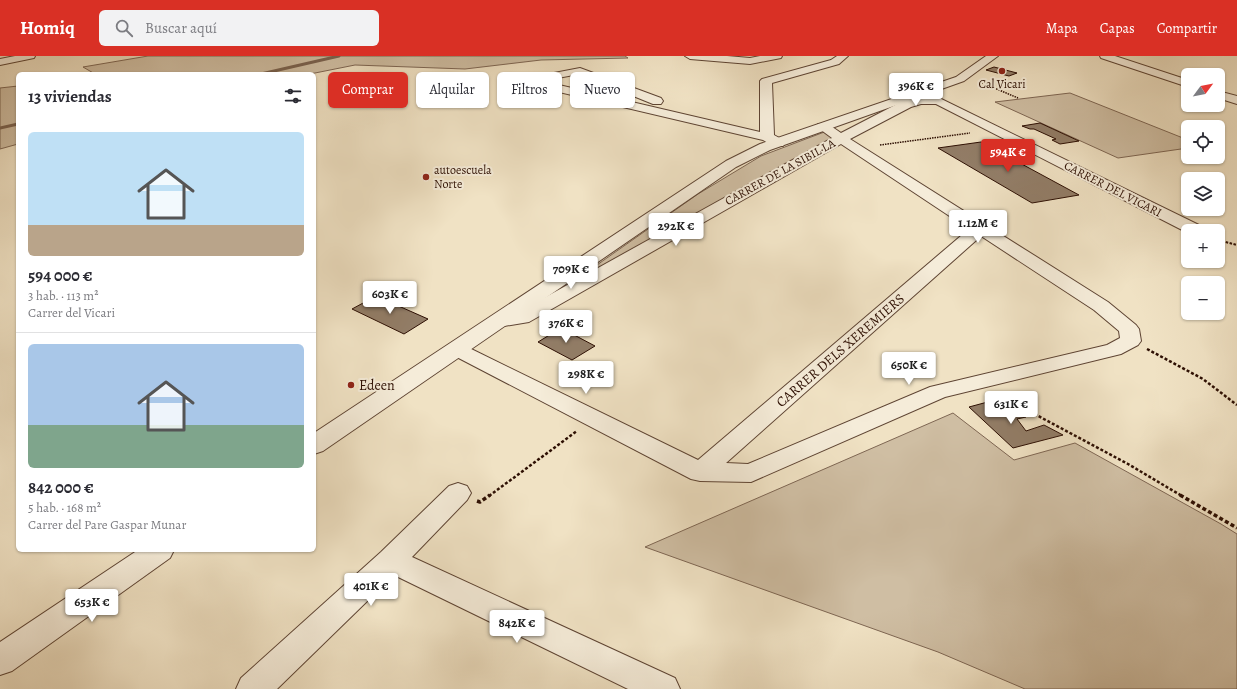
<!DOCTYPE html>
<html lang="es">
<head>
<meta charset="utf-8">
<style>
  :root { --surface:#fff; --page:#f2f2f3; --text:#2b2b33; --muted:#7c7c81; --line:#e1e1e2; --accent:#d93025 }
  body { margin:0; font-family:Alegreya,serif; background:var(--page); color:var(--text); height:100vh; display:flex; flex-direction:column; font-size:15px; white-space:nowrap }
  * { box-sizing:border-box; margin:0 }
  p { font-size:13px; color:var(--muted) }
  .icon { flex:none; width:22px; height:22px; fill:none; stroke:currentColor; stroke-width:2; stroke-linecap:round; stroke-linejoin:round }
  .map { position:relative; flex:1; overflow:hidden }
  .details { position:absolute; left:16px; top:16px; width:300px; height:480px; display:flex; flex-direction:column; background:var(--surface); border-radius:6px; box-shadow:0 1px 3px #0004 }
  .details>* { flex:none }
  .hud { position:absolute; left:328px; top:16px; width:380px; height:36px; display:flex; gap:8px }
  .needle { width:26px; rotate:58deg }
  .tools { position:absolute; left:1181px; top:12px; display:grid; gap:8px }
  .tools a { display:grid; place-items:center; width:44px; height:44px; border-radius:6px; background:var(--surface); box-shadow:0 1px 3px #0004; font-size:20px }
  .price { position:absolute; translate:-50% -34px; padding:0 9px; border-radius:4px; background:#fff; color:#222; font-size:13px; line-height:26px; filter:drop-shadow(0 1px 2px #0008) }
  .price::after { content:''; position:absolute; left:50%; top:24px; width:12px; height:9px; margin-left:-6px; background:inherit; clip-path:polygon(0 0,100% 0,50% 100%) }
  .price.current { background:var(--accent); color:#fff }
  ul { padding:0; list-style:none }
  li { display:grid; align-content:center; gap:8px; height:212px; padding:0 12px }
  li+li { border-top:1px solid var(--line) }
  li span { display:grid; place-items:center; height:124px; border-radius:6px; color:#555 }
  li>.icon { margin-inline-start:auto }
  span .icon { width:72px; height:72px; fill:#fffc; stroke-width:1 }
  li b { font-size:17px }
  h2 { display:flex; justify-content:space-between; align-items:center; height:48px; padding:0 12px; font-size:17px }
  .chip { padding:0 14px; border-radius:6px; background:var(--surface); box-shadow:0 1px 3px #0004; font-size:14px; line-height:36px }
  .chip.current { background:var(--accent); color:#fff }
  header { display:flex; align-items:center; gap:24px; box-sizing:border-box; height:56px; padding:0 20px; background:var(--accent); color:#fff }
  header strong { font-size:19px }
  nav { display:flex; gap:22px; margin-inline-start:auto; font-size:14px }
  .search { width:280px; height:36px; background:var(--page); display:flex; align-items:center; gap:10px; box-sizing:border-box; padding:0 14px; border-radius:6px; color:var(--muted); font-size:15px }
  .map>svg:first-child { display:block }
</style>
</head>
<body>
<header>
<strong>Homiq</strong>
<div class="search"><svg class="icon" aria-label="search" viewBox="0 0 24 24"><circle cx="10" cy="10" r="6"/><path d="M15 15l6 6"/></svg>Buscar aquí</div>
<nav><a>Mapa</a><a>Capas</a><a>Compartir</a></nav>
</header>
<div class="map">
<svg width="1237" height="633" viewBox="0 0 1237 633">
  <rect width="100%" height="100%" fill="#f0e2c4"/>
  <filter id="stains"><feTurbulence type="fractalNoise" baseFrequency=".005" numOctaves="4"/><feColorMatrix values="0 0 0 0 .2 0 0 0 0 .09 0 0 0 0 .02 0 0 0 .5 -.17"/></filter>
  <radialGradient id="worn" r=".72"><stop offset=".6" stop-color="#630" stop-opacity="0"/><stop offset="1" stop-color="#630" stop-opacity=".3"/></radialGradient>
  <g fill="#cfbea3" stroke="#7e6653">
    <polygon points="148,0 625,0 628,2 541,4 465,13 355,9 310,18 95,18 83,11"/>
    <polygon points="18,30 18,88 0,93 0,32"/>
    <polygon points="1070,37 1188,84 1188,92 1118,102 995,46"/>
    <polygon points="827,75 838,82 557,237 698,138 761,100"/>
    <polygon points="953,357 1014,404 1075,387 1221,468 1237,478 1237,633 1025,633 938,596 645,491"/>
  </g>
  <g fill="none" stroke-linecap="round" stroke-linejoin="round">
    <g stroke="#7a624f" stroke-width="3">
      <polyline points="261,18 339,0"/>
      <polyline points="0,72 18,68"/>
    </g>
  </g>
  <g fill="#927d67" stroke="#2d0f03">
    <polygon points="994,11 1017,17 1009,20 986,14"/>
    <polygon points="1040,67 1079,85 1060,88 1052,84 1056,83 1034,73 1030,73 1022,70"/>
    <polygon points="981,86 1079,139 1032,147 938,92"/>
    <polygon points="376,240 428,263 404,278 352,253"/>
    <polygon points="561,272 595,290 572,304 538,286"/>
    <polygon points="995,344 1004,354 1011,352 1026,361 1017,363 1026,375 1044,369 1063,379 1013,392 969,351"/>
  </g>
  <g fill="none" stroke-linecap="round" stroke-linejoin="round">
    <defs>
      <g id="minor">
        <polygon points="15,0 35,0 34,2 0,9 0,3"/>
        <polygon points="685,0 727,0 750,2 760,0 782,0 781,2 750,8 690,3"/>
        <polygon points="837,0 848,0 839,8 772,27 774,79 783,84 785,87 783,90 773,90 763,84 504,23 499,20 504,17 528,22 580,12 661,42 663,45 661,48 653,48 579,18 542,25 760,76 760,25 762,23 831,4"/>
        <polygon points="1100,0 1115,0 1188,24 1188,31 1101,2"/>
        <polygon points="1218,35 1237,40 1237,48 1218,42"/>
        <path d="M927,36L1203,171L1205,175H1188V177L936,48H921L911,51L850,83L1108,246L1136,269L1139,273L1141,285L1138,289L1121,298L945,341L751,426L700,425L691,423L449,297L445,293L449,289L456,287L463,289L698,404L969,173L841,88L529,266L498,271L491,269L488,265L491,261L517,257L832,82L817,71L818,68H828L841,77L903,45L922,41L921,39L923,37ZM981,180L1094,254L1119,275L1120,282L1107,289L930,331L748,408L726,407Z"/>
        <polygon points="458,427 467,430 471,437 467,444 412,501 675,622 680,633 628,633 394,519 277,633 236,633 241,622 381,496 449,430"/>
      </g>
      <g id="tertiary">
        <polygon points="986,0 998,0 964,25 770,94 736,111 323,395 314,398 314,377 726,105 760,88 956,21"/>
        <polygon points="138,494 174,494 170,502 12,615 0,619 0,586"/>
      </g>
    </defs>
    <use href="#minor" stroke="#5e4433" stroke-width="2"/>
    <use href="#tertiary" stroke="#5e4433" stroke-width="2"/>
    <g stroke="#2d0f03" stroke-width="1.5" stroke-dasharray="1.5 1" stroke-linecap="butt">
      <polyline points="980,26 1018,42"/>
      <polyline points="880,89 970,77"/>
    </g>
    <polyline stroke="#2d0f03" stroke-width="2" stroke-dasharray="2.5 1.5" stroke-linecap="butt" points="1218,184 1237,189"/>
    <g stroke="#2d0f03" stroke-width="2.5" stroke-dasharray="3 2" stroke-linecap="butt">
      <polyline points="1147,293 1203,323 1237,349"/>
      <polyline points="999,339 1128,408 1182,440"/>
      <polyline points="489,440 577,375"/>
    </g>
    <g stroke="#2d0f03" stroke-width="3.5" stroke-dasharray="4 2.5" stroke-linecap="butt">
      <polyline points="1180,439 1237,472"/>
      <polyline points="477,445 480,446 490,439"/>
    </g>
    <use href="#minor" fill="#f5ecd9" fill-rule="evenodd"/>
    <use href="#tertiary" fill="#f5ecd9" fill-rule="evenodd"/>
  </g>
  <g fill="#8f2418" stroke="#f5ecd9" stroke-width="1.5">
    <circle cx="1002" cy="15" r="4"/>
    <circle cx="426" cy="121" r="4"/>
    <circle cx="351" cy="329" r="4"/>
  </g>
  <g text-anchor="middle" stroke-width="4" stroke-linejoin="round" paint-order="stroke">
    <g font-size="12" fill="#2d0f03" stroke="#f5ecd9">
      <text x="1002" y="32">Cal Vicari</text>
      <text x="434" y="118" text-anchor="start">autoescuela<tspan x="434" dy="14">Norte</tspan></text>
    </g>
    <g font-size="12" fill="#2d0f03" stroke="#f5ecd9">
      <text transform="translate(780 116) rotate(-29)" y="4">CARRER DE LA SIBIL·LA</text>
      <text transform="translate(1113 133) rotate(27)" y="4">CARRER DEL VICARI</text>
    </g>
    <g font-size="14" fill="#2d0f03" stroke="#f5ecd9">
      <text transform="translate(840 294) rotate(-41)" y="5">CARRER DELS XEREMIERS</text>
    </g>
    <g font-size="14" fill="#2d0f03" stroke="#f5ecd9" text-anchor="start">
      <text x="359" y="334">Edeen</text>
    </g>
  </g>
  <rect width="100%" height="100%" filter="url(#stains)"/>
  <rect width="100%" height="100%" fill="url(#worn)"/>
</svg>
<div class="tools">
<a><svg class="needle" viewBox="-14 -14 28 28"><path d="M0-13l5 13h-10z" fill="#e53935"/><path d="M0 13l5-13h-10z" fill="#7c7c81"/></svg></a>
<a><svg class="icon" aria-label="locate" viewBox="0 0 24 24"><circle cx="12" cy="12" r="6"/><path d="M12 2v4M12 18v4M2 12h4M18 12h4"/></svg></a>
<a><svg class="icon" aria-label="layers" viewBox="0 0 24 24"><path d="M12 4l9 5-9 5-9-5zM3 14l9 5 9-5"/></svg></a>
<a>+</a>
<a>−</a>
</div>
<b class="price" style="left:916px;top:51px">396K €</b>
<b class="price current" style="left:1008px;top:117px">594K €</b>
<b class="price" style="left:978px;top:188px">1.12M €</b>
<b class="price" style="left:676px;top:191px">292K €</b>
<b class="price" style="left:571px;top:234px">709K €</b>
<b class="price" style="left:390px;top:259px">603K €</b>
<b class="price" style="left:566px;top:288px">376K €</b>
<b class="price" style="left:909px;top:330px">650K €</b>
<b class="price" style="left:586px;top:339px">298K €</b>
<b class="price" style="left:1011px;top:369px">631K €</b>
<b class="price" style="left:371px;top:551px">401K €</b>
<b class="price" style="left:92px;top:567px">653K €</b>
<b class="price" style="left:517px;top:588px">842K €</b>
<div class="hud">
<a class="chip current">Comprar</a>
<a class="chip">Alquilar</a>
<a class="chip">Filtros</a>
<a class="chip">Nuevo</a>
</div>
<section class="details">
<h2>13 viviendas<svg class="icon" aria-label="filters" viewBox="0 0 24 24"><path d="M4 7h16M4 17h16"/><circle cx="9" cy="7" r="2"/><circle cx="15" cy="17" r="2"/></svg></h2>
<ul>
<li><span style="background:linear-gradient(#bfe0f5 75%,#b9a48a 0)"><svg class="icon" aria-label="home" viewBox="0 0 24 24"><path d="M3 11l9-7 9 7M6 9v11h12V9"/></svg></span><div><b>594 000 €</b><p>3 hab. · 113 m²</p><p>Carrer del Vicari</p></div></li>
<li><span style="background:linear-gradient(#a9c7e8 65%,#7fa58c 0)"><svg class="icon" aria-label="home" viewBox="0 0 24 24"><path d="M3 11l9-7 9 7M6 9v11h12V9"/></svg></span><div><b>842 000 €</b><p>5 hab. · 168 m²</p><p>Carrer del Pare Gaspar Munar</p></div></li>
</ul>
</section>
</div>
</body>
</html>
